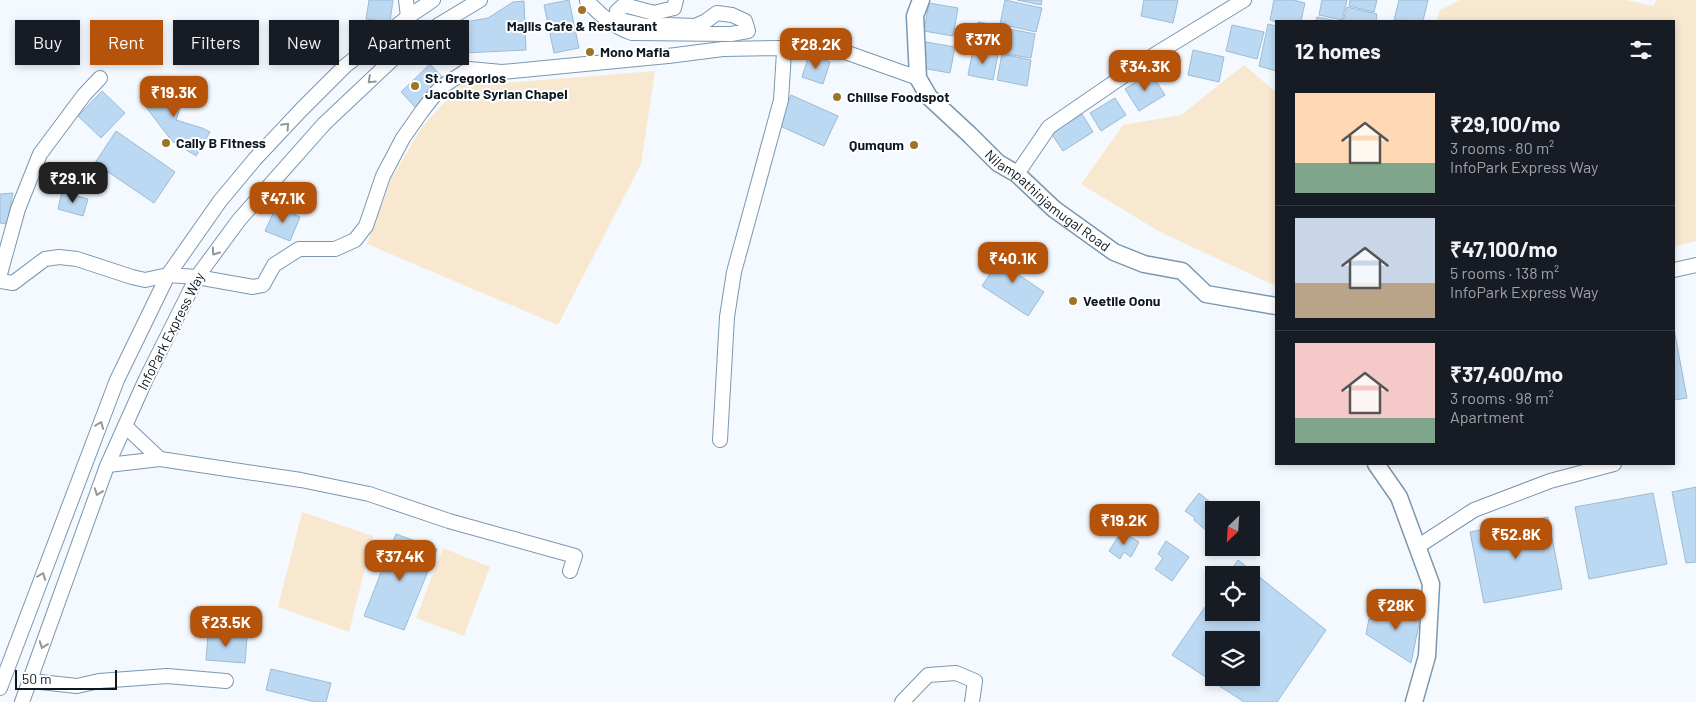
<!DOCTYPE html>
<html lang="en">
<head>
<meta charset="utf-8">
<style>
  :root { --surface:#171b24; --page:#20242c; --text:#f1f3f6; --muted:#9ea1a6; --line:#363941; --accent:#b45309 }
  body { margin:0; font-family:Barlow,sans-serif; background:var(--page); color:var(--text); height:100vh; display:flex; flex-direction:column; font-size:19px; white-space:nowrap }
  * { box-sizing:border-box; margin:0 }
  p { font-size:16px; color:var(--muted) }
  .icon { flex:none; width:28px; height:28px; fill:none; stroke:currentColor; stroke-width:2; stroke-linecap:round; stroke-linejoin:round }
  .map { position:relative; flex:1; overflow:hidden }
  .sheet { position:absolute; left:1275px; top:20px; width:400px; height:445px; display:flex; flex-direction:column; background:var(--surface); border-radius:0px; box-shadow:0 2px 8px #0003 }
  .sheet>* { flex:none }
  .banner { position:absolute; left:15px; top:20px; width:475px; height:45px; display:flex; gap:10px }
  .needle { width:32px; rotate:205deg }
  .controls { position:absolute; left:1205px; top:501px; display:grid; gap:10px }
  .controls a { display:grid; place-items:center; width:55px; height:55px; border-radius:0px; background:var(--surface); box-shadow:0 2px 8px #0003; font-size:25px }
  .scale { position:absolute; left:15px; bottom:12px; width:102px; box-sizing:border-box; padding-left:5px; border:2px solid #0d1821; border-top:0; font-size:14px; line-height:18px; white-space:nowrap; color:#0d1821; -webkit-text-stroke:4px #fff; paint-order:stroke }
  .price { position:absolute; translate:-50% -42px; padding:0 11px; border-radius:10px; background:var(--accent); color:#fff; font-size:16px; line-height:32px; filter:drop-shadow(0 1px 2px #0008) }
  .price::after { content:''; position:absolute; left:50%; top:30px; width:15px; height:11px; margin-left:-8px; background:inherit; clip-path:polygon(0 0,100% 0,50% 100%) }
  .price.active { background:#222; color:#fff }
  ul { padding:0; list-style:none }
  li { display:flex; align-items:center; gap:15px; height:125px; padding:0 20px }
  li+li { border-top:1px solid var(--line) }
  li span { display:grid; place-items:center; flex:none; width:140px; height:100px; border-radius:0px; color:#555 }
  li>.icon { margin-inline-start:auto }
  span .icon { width:60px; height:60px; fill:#fffc; stroke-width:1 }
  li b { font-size:21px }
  h2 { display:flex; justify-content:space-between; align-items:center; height:60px; padding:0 20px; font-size:21px }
  .chip { padding:0 18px; border-radius:0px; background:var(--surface); box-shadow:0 2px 8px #0003; font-size:18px; line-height:45px }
  .chip.active { background:var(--accent); color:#fff }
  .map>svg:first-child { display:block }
</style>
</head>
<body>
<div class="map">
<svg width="1696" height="702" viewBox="0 0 1696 702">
  <rect width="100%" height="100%" fill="#f3f9ff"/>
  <g fill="#f9e8d0">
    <polygon points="1460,0 1626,0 1654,6 1656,0 1696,0 1696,241 1674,247 1674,21 1436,21 1440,10"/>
    <polygon points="1244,65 1276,92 1276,286 1160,232 1081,184 1123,125 1181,115"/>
    <polygon points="655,71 641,164 558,325 367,244 391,179 422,127 462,83 517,82"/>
    <polygon points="302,512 373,536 349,632 278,607"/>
    <polygon points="443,548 490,567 464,636 416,618"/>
  </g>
  <g fill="#bcd9f3" stroke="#9ebbd3" fill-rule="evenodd">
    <polygon points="369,0 393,0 390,22 366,19"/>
    <polygon points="569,0 579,48 554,53 544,5"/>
    <polygon points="1005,0 1042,8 1036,32 1000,24"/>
    <polygon points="1017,0 1042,0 1041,5"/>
    <polygon points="1144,0 1178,0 1173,23 1141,16"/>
    <polygon points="1274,0 1293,0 1305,3 1301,21 1276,22 1270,20"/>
    <polygon points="1322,0 1347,0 1342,20 1319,15"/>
    <polygon points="1350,0 1377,0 1374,12 1349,6"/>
    <polygon points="1399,0 1428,0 1423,21 1394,20"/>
    <polygon points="524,1 526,50 463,53 456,35 467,31 465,22 488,18 513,2"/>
    <polygon points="929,3 958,8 953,36 924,31"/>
    <polygon points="1347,7 1377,14 1376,21 1343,21"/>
    <polygon points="1317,17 1338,21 1316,21"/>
    <polygon points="978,22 1003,26 999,52 974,47"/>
    <polygon points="1268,24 1276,26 1276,71 1259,66"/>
    <polygon points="1232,25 1264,32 1257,59 1226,51"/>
    <polygon points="1005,28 1035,34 1031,58 1000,53"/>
    <polygon points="926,42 955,47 950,73 922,68"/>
    <polygon points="973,50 998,54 993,80 968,75"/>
    <polygon points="1193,50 1224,57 1219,82 1188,75"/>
    <polygon points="1002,54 1031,60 1027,86 997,80"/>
    <polygon points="809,55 830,62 823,84 802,77"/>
    <polygon points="430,64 446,81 416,108 401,92"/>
    <polygon points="1151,73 1165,95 1139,111 1125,89"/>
    <polygon points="162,81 185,93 176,120 202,128 210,132 196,156 172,141 142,102"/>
    <polygon points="102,91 125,113 101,138 78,116"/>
    <polygon points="791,95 838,116 824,146 778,125"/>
    <polygon points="1115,98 1126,115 1101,131 1090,113"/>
    <polygon points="1082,114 1093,132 1063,151 1051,133"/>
    <polygon points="116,131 175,172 154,203 95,163"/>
    <polygon points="70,165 84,174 74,188 59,181 64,169 67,171"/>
    <polygon points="62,192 88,199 83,216 58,209"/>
    <polygon points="13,193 7,224 0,223 0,194"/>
    <polygon points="276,207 300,217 290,241 265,231"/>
    <polygon points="1006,250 1027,263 1019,275 1044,292 1028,316 982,286"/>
    <polygon points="1674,329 1687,398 1674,400"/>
    <polygon points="1696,487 1696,562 1686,563 1672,492"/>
    <polygon points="1199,493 1220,510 1214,510 1214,524 1208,532 1194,520 1195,518 1185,511"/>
    <polygon points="1653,493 1667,564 1589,579 1575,507"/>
    <polygon points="1548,517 1562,589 1484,603 1470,532"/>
    <polygon points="396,534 437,549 404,630 364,616"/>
    <polygon points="1126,534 1139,542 1131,557 1124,552 1120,559 1109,551 1118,537 1122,539"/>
    <polygon points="1166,541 1189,557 1172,581 1155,569 1163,558 1158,554"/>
    <path d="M1238,560L1326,630L1277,702H1244L1172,655L1214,594V612H1251V575H1227ZM1214,640H1251V678H1214Z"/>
    <polygon points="1415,603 1419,624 1411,663 1366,634 1369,619"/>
    <polygon points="208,634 247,637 245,663 206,660"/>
    <polygon points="271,669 331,683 326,702 315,702 266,690"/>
  </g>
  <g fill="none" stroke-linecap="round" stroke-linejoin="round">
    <defs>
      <g id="minor">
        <polyline points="406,0 408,17"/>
        <path d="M588,0L587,1C600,15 614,27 632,33L731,34L748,31L745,21L732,15L717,13L706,21L695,26L669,25L646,26L621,20L617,11L624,5L654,13L674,8L676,0"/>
        <polyline points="784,52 814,41 918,78"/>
        <polyline points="1017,174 1049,127 1154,55 1244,0"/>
        <polyline points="1674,270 1696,265"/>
        <polyline points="0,274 18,209 40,154 84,95 100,78"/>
        <polyline points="0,281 13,283 45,259 59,257 77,259 132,277 145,280 168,275 197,277 253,287 263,285 274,265 299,249 335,249 355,240 366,226 383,176 403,138 422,111 440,88 469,69 502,72 668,56 723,49 780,48 784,52 781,100 734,272 727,317 720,440"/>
        <polyline points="160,459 301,480 369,494 449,521 575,556 570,571"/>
        <polyline points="108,465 160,459 125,426"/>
        <polyline points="1417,547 1474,510 1550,481 1614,464"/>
        <polyline points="31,681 77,686 99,681 167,676 226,681"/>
        <polyline points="0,688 117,380 168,275 220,201 255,159 301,110 345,66 408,17 433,0"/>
        <polyline points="22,702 107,466 146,379 197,277 239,220 324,124 412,41 480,0"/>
        <polyline points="902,702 928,675 956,673 975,681 972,702"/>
      </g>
      <g id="tertiary">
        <path id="s1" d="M921,0L915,16L918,78L929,97L970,135L998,163L1017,174L1054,209L1114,252L1144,264L1182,271L1206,294L1276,306"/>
        <polyline points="1376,464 1399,497 1431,584 1427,656 1414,702"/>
      </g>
    </defs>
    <use href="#minor" stroke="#7b97af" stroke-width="16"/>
    <use href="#tertiary" stroke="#7b97af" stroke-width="19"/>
    <use href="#minor" stroke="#fff" stroke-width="14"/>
    <use href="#tertiary" stroke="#fff" stroke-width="16"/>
  </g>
  <defs><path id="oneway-chevron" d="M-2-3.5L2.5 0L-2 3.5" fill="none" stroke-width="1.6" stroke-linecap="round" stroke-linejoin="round" transform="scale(1.25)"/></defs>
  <g stroke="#92979b">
    <use href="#oneway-chevron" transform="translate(371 80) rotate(137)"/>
    <use href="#oneway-chevron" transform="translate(286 126) rotate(-47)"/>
    <use href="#oneway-chevron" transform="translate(215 252) rotate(126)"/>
    <use href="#oneway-chevron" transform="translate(100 425) rotate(-69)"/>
    <use href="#oneway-chevron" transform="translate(98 492) rotate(110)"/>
    <use href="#oneway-chevron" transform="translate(42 576) rotate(-69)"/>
    <use href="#oneway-chevron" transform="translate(43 645) rotate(110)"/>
  </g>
  <g fill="#a07425" stroke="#fff" stroke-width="2">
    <circle cx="582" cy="10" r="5"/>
    <circle cx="590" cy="52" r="5"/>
    <circle cx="415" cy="86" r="5"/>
    <circle cx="837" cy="97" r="5"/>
    <circle cx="166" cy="143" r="5"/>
    <circle cx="914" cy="145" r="5"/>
    <circle cx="1073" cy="301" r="5"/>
  </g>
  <g text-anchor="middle" stroke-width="4" stroke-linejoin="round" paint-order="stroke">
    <g font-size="14" font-weight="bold" fill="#0d1821" stroke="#fff" text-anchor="start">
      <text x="582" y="31" text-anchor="middle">Majlis Cafe &amp; Restaurant</text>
      <text x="600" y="57">Mono Mafia</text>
      <text x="425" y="83">St. Gregorios<tspan x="425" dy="16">Jacobite Syrian Chapel</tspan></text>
      <text x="847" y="102">Chillse Foodspot</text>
      <text x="176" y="148">Cally B Fitness</text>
      <text x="904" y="150" text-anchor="end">Qumqum</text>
      <text x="1083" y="306">Veetile Oonu</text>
    </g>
    <g font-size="14" fill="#0d1821" stroke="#fff">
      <text dy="5" stroke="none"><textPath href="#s1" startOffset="259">Nilampathinjamugal Road</textPath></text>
      <text transform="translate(171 331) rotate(-63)" y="5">InfoPark Express Way</text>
    </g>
  </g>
</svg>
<div class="controls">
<a><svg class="needle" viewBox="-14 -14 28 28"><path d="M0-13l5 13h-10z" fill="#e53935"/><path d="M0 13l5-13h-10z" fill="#9ea1a6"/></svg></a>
<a><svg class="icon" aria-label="locate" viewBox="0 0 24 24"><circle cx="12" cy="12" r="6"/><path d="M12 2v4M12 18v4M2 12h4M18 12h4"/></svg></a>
<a><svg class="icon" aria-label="layers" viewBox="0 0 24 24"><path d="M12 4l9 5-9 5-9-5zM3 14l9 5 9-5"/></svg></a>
</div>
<div class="scale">50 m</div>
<b class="price" style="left:983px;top:65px">₹37K</b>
<b class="price" style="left:816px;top:70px">₹28.2K</b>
<b class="price" style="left:1145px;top:92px">₹34.3K</b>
<b class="price" style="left:174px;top:118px">₹19.3K</b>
<b class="price active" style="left:73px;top:204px">₹29.1K</b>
<b class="price" style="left:283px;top:224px">₹47.1K</b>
<b class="price" style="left:1013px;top:284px">₹40.1K</b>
<b class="price" style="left:1124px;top:546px">₹19.2K</b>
<b class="price" style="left:1516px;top:560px">₹52.8K</b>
<b class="price" style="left:400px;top:582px">₹37.4K</b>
<b class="price" style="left:1396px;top:631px">₹28K</b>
<b class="price" style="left:226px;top:648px">₹23.5K</b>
<div class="banner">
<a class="chip">Buy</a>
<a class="chip active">Rent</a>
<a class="chip">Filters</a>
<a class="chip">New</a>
<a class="chip">Apartment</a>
</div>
<section class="sheet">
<h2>12 homes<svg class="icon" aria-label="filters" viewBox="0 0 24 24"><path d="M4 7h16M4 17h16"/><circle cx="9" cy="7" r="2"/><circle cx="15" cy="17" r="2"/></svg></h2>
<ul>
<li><span style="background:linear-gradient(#ffd9b3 70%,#7fa58c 0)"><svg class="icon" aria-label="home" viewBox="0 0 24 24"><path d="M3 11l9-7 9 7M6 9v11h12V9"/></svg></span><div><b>₹29,100/mo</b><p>3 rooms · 80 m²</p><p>InfoPark Express Way</p></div></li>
<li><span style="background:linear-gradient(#c9d6e8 65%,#b9a48a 0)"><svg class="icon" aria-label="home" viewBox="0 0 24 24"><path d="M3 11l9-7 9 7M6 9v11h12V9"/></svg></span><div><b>₹47,100/mo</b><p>5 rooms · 138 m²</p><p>InfoPark Express Way</p></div></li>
<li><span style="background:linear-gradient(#f6c9c9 75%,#7fa58c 0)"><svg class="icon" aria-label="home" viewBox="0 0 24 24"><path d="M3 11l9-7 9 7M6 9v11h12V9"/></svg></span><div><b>₹37,400/mo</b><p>3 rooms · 98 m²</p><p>Apartment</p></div></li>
</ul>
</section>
</div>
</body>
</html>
